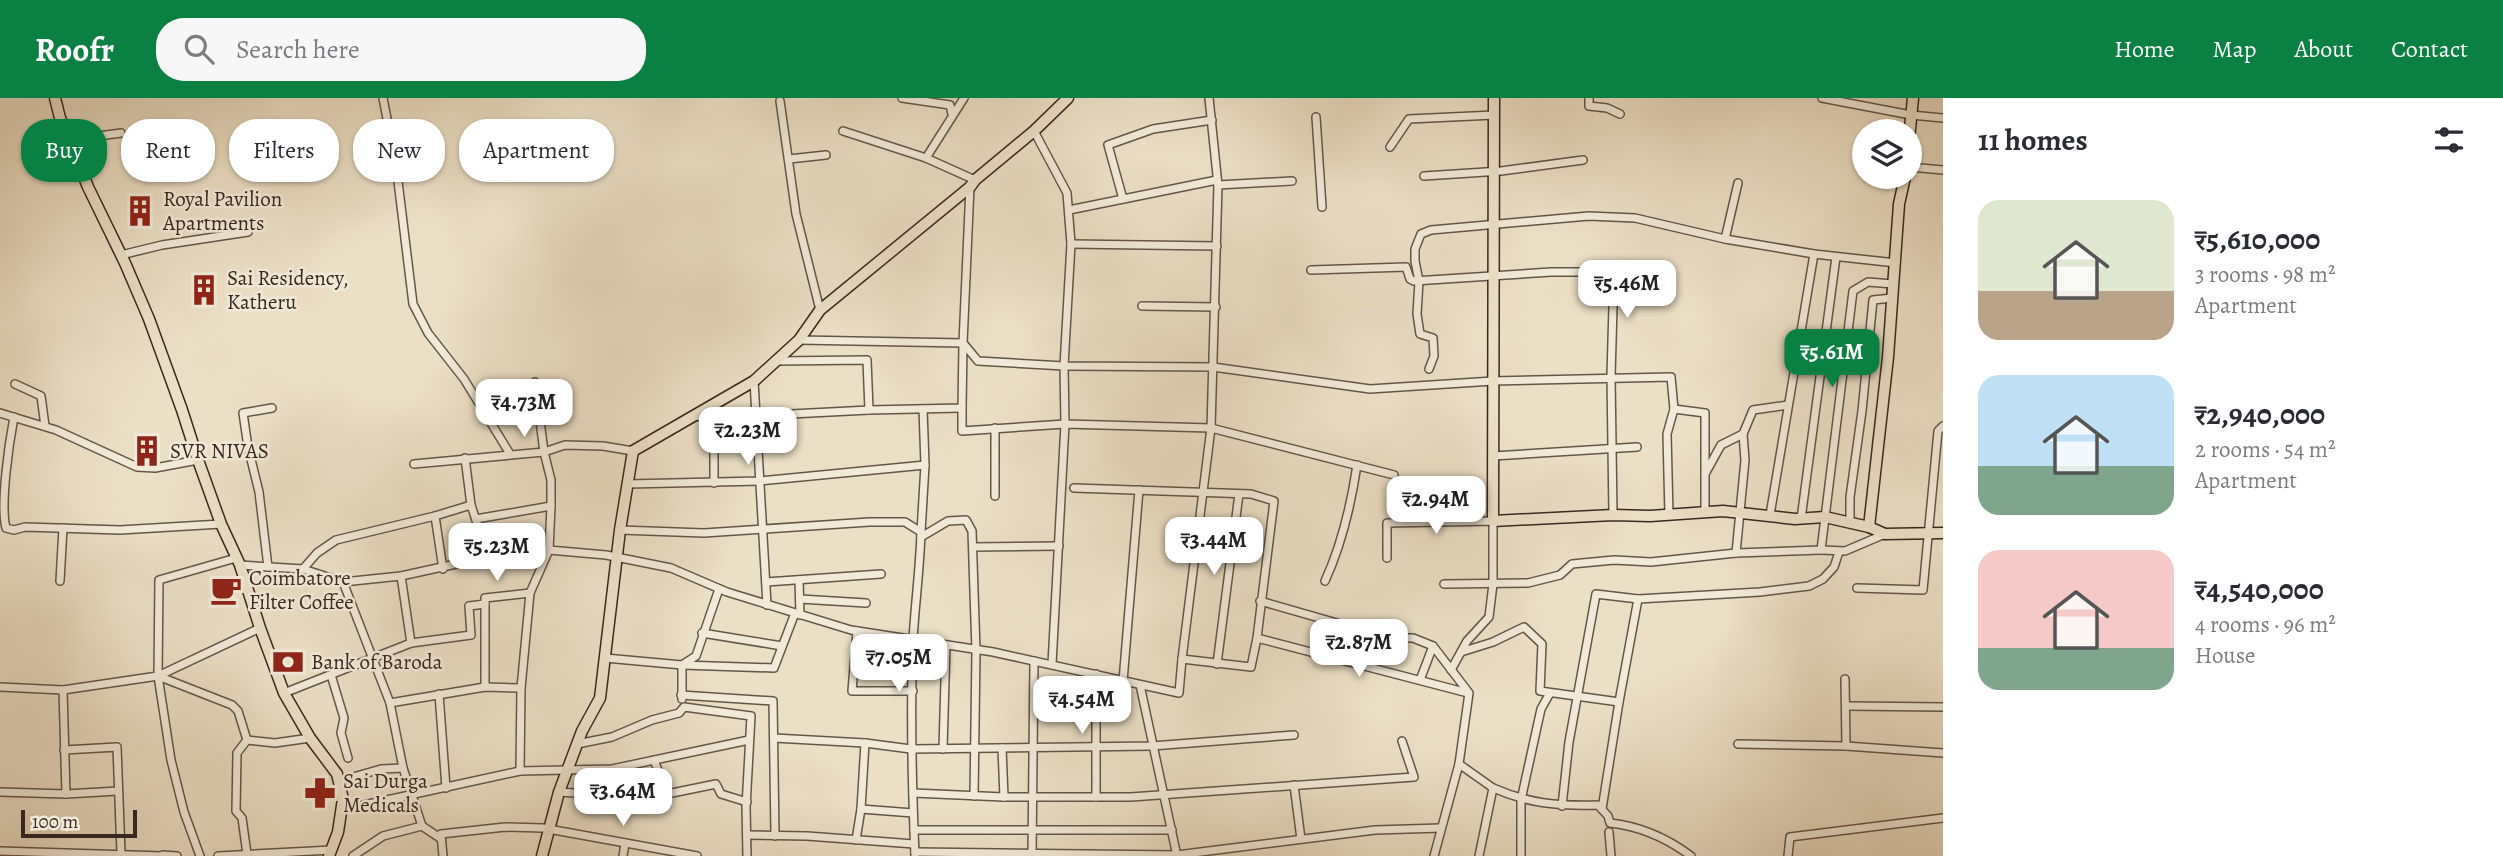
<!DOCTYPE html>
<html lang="en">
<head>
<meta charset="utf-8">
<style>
  :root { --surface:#fff; --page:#f7f7f7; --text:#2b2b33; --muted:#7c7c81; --accent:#0b8043 }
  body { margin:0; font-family:Alegreya,serif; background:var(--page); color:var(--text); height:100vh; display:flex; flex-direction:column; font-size:26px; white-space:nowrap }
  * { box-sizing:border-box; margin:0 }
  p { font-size:23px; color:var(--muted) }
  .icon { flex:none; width:38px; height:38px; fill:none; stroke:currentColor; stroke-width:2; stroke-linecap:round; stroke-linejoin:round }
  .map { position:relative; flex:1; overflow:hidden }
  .side { display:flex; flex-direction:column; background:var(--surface); width:560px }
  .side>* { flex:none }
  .hud { position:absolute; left:21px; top:21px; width:665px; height:63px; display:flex; gap:14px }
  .buttons { position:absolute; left:1852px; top:21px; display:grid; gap:14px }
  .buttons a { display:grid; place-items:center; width:70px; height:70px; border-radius:50%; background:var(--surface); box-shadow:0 2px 5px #0004; font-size:35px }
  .scale { position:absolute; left:21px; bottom:18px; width:116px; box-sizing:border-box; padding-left:7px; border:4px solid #382820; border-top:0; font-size:19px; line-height:24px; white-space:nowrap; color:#382820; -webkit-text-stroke:5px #f2ead9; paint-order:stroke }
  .price { position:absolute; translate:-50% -60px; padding:0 16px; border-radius:14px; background:#fff; color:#222; font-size:23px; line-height:46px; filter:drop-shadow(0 2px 4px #0008) }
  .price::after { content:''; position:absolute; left:50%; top:42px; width:21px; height:16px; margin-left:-10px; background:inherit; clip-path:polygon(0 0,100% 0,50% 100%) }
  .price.active { background:var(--accent); color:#fff }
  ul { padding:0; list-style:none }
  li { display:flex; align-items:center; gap:21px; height:175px; padding:0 35px }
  li span { display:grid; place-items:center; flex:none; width:196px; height:140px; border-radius:21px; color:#555 }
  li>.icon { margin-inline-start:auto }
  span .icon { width:84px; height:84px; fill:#fffc; stroke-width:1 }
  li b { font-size:30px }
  h2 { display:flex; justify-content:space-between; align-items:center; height:84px; padding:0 35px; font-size:30px }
  .pill { padding:0 24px; border-radius:28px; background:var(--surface); box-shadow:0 2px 5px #0004; font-size:24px; line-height:63px }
  .pill.active { background:var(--accent); color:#fff }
  header { display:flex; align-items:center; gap:42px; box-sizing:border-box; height:98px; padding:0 35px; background:var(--accent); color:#fff }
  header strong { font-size:33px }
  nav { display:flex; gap:38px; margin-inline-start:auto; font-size:24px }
  .search { width:490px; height:63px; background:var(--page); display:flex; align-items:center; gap:18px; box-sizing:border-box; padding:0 24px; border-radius:28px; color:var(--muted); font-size:26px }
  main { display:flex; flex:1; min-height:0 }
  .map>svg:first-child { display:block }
</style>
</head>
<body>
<header>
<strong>Roofr</strong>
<div class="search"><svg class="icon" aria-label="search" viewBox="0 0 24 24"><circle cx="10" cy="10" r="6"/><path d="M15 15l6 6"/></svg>Search here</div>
<nav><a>Home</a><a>Map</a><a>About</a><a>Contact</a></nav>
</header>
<main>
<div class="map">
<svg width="1943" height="758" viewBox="0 0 1943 758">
  <rect width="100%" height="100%" fill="#ebdfc5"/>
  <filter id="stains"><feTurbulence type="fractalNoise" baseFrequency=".00286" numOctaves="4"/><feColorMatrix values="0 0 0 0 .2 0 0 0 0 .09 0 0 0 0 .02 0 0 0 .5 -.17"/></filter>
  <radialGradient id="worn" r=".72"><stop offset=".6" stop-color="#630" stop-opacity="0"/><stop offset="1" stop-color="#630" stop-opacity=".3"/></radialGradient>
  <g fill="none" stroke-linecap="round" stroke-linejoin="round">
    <defs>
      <g id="minor">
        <polyline points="383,0 396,67 413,206 428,235 464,281 510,356"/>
        <polyline points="902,0 950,7 952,16"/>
        <polyline points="964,0 926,60 975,82"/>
        <polyline points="1589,0 1589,8 1607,10 1620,16"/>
        <polyline points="1822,0 1911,17 1943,20"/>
        <polyline points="780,3 796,116 820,212"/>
        <polyline points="1316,19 1322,109"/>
        <polyline points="843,33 926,60"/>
        <polyline points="1034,33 1067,95 1071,146 1064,268 1213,269 1370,291 1493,283 1671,279 1674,311 1667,336 1669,417"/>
        <polyline points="1390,49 1409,21 1494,17"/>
        <polyline points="73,53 91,39 121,35"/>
        <polyline points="789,61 826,57"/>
        <polyline points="1909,69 1943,72"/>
        <polyline points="1424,78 1501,73 1583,62"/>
        <polyline points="1218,87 1292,83"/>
        <polyline points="1123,101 1108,47 1153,31 1212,22"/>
        <polyline points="1069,112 1217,82"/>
        <polyline points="1725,141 1738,85"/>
        <polyline points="1071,146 1217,148"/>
        <polyline points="121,157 162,147 248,134"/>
        <polyline points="1311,172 1406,169 1410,181 1414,183 1551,174 1614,174 1611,278 1613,417"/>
        <polyline points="1142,208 1216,209"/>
        <polyline points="799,242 963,245 970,89"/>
        <polyline points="776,263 867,262 869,312"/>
        <polyline points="1429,271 1434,258 1433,240 1420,236 1417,216 1419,183 1415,163 1415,151 1421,136 1431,132 1589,118 1635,120 1725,141 1814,156 1896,165"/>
        <polyline points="754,283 767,507"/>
        <polyline points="15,286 41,298 45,328"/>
        <polyline points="962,310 962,333 1065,326 1211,330 1394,377"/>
        <polyline points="1674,311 1705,315 1705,375"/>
        <polyline points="0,315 56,332 137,369 155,370 198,362"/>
        <polyline points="695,318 714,320 869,312 962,310 963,245 978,263 1064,268 1065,326 1052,566"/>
        <path d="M14,319C9,345 0,407 6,430L14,432L25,429L120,432L221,426"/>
        <polyline points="714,320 714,385"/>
        <polyline points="995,330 995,398"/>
        <polyline points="1493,358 1637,349"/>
        <polyline points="465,360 471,407"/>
        <polyline points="414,366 544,354 565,347 603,348 633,353"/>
        <polyline points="628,386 760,383 925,367 923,311"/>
        <polyline points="1074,390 1251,396 1274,403 1257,540 1251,569 1182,561"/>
        <polyline points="1705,414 1705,376 1721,347 1743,336 1753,312 1788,307"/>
        <polyline points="1770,417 1814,156"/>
        <polyline points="435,418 443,471"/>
        <polyline points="476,421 551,408"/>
        <polyline points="1801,421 1836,159"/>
        <polyline points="1850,425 1850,399 1862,313 1873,202 1892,200"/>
        <path d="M620,432L704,435L869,424H905L921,434C920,470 915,506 913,542C910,614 912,686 915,758"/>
        <polyline points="921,434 925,367"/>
        <polyline points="921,439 948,423 966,422 972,433 976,553 974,698"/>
        <polyline points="973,449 1059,448"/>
        <polyline points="1821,452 1845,453 1885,436"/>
        <polyline points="1736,455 1745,362 1743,336"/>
        <polyline points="1387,460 1387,425 1493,423 1493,486 1489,519 1467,543 1451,572"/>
        <polyline points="240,467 303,471 343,484 401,478 488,459 549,452 606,457 671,470 727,494 851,532 993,554 1179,595 1182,561 1211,330 1218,87 1209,0"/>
        <polyline points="268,469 259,394 248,349 243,315 272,310"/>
        <polyline points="303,471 317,455 336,442 435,418 471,407 488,459"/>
        <polyline points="401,478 411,545"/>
        <polyline points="799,482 800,517"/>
        <polyline points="60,483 63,430"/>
        <path d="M1325,483C1342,446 1351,407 1357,367"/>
        <polyline points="343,484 390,605 403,670 422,728 440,740"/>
        <polyline points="766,484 881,476"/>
        <polyline points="1444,486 1528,485 1560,477 1572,466 1614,462 1651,464 1736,455 1821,452 1853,193 1868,184 1893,186"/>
        <polyline points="1857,490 1923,492 1938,333 1943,328"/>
        <polyline points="800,501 866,505"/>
        <polyline points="1638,501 1760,494 1809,488 1823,481 1834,469 1839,454"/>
        <polyline points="1260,503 1389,540 1413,540 1433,548 1469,595 1459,666 1434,758"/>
        <polyline points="485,506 485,589"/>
        <polyline points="857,533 852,593 913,593"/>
        <polyline points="702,535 782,548"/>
        <polyline points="1257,540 1468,595"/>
        <polyline points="1461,554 1493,544 1524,529 1542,546 1540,593 1619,604"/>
        <polyline points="605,560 682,567 774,570 795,515"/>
        <polyline points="1217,566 1239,396"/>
        <polyline points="331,577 344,620 341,635 348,660"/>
        <polyline points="158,578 159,482 236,460"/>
        <polyline points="1845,581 1846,648"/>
        <polyline points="1420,582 1433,548"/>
        <polyline points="1123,583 1139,392"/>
        <polyline points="1140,587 1177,758"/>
        <polyline points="0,589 63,592 158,578 260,530"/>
        <polyline points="284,595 411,545 471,537 469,508 485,506 485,500 530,495"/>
        <polyline points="439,596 446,690"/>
        <polyline points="681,597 773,603 775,738"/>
        <polyline points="682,601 682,567 696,558 719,491"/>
        <polyline points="390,605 485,589 521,590"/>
        <polyline points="1846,608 1943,609"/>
        <polyline points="774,640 865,645"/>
        <polyline points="247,642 275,645 310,640"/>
        <polyline points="577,646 612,639 652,622 679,615 684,609 751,618 746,709 747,758"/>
        <polyline points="1738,646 1846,648 1943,655"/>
        <polyline points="1002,650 1004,699"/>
        <polyline points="943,651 946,547"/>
        <polyline points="64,652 117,649 121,755"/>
        <polyline points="654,662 667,696"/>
        <polyline points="1459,666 1493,690 1479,758"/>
        <polyline points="520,673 521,590 530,495 549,452 551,408 551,382 544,354 535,284"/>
        <polyline points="339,683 381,671 403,670"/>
        <polyline points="1294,687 1301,741"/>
        <path d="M1493,690C1530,706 1558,708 1598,707L1608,718L1610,725C1639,728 1668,741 1691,758"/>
        <polyline points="0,694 66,696 63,592"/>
        <polyline points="559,694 635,699 667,696 716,686 721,696 747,704"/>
        <polyline points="913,695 1004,699 1131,699 1414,679 1402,643"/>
        <polyline points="66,696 118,693"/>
        <polyline points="1096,699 1096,576"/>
        <polyline points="1562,708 1569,644 1596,496 1638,501 1619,604 1602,711"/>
        <polyline points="861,711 913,715"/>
        <polyline points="341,712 520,673 612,671 749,642"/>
        <polyline points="914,732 1172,732"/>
        <polyline points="1609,734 1611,758"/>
        <polyline points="748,737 807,738 914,746"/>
        <polyline points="856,742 861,711 865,645 911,651 1152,648 1294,637"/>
        <polyline points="0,753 163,758"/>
        <polyline points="915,754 1177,757 1375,732 1441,730"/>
        <polyline points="163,757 177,758"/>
        <polyline points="200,758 184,714 171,662 158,578 232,607 238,613 247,642 237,655 236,713 242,720 247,756"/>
        <polyline points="218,758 332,752"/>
        <polyline points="353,758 383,738 422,728"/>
        <polyline points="443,758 441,736 505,729 543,730 697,758"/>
        <polyline points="623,758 625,745"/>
        <polyline points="1032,758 1034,563"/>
        <polyline points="1521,758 1521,702 1541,611 1550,595"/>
        <polyline points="1788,758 1790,739 1943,720"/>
      </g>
      <g id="major">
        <polyline points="55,0 60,20 88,89 125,165 149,221 182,312 198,362 221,426 240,467 260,530 284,595 310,640 337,676 343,701 338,734 329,758"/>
        <polyline points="1494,0 1493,423 1613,417 1650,418 1723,413 1795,421 1825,419 1869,429 1885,436 1943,435"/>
        <polyline points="1909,41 1913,0"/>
        <polyline points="1869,429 1888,259 1899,106 1905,79"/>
        <polyline points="542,758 559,694 582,633 600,600 620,432 633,353 754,283 799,242 820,212 970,89 975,82 1034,33 1068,0"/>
      </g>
    </defs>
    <use href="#minor" stroke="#655649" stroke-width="10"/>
    <use href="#major" stroke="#382820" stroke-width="13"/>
    <use href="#minor" stroke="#f2ead9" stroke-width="7"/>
    <use href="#major" stroke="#ebdfc5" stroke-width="10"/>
  </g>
  <defs>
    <symbol id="building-bare" viewBox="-9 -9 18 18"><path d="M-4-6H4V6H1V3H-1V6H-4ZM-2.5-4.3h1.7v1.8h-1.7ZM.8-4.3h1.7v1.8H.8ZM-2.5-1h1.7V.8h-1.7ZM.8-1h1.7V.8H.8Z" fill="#8f2418" stroke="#f2ead9" stroke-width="2.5" paint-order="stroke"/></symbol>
    <symbol id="cafe-bare" viewBox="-9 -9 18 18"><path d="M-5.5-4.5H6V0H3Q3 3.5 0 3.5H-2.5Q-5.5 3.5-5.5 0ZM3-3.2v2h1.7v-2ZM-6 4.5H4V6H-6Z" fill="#8f2418" stroke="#f2ead9" stroke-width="2.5" paint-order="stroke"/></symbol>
    <symbol id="bank-bare" viewBox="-9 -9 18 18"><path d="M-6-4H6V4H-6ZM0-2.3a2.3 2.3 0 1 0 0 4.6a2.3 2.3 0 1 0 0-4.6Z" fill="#8f2418" stroke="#f2ead9" stroke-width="2.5" paint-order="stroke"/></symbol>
    <symbol id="pharmacy-bare" viewBox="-9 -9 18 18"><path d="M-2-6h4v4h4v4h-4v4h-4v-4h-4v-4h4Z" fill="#8f2418" stroke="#f2ead9" stroke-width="2.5" paint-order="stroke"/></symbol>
  </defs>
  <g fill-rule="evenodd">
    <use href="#building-bare" x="118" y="91" width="44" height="44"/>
    <use href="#building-bare" x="182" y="170" width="44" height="44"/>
    <use href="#building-bare" x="125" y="331" width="44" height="44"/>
    <use href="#cafe-bare" x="204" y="470" width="44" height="44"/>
    <use href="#bank-bare" x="266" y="542" width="44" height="44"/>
    <use href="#pharmacy-bare" x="298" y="673" width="44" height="44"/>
  </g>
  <g text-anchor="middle" stroke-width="5" stroke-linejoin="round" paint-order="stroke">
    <g font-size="21" fill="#382820" stroke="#f2ead9" text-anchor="start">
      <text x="163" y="108">Royal Pavilion<tspan x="163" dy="24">Apartments</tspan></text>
      <text x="227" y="187">Sai Residency,<tspan x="227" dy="24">Katheru</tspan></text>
      <text x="170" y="360">SVR NIVAS</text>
      <text x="249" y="487">Coimbatore<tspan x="249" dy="24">Filter Coffee</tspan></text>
      <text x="311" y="571">Bank of Baroda</text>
      <text x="343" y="690">Sai Durga<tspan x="343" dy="24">Medicals</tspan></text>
    </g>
  </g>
  <rect width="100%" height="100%" filter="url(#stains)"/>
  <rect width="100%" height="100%" fill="url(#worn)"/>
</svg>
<div class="buttons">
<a><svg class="icon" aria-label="layers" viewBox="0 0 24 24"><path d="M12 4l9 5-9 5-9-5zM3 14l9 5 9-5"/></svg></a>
</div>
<div class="scale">100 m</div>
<b class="price" style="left:1627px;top:222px">₹5.46M</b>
<b class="price active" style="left:1832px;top:291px">₹5.61M</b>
<b class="price" style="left:524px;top:341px">₹4.73M</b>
<b class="price" style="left:748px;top:369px">₹2.23M</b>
<b class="price" style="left:1436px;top:438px">₹2.94M</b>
<b class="price" style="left:1214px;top:479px">₹3.44M</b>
<b class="price" style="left:497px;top:485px">₹5.23M</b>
<b class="price" style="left:1359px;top:581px">₹2.87M</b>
<b class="price" style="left:899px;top:596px">₹7.05M</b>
<b class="price" style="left:1082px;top:638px">₹4.54M</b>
<b class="price" style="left:623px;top:730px">₹3.64M</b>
<div class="hud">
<a class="pill active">Buy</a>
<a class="pill">Rent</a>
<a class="pill">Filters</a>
<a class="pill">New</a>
<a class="pill">Apartment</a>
</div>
</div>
<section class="side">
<h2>11 homes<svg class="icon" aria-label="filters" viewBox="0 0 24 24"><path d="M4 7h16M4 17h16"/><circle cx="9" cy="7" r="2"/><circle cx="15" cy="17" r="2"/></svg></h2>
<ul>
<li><span style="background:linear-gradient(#dfe7d0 65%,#b9a48a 0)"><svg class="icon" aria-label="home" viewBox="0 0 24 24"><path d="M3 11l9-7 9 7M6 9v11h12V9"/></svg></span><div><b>₹5,610,000</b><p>3 rooms · 98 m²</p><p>Apartment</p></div></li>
<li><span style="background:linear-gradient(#bfe0f5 65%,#7fa58c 0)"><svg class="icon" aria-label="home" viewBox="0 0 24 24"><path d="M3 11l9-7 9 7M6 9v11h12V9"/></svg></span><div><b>₹2,940,000</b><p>2 rooms · 54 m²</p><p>Apartment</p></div></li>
<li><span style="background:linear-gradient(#f6c9c9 70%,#7fa58c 0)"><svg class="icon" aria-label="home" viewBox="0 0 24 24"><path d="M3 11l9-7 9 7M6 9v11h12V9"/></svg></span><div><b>₹4,540,000</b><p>4 rooms · 96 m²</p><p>House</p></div></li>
</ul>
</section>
</main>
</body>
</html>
